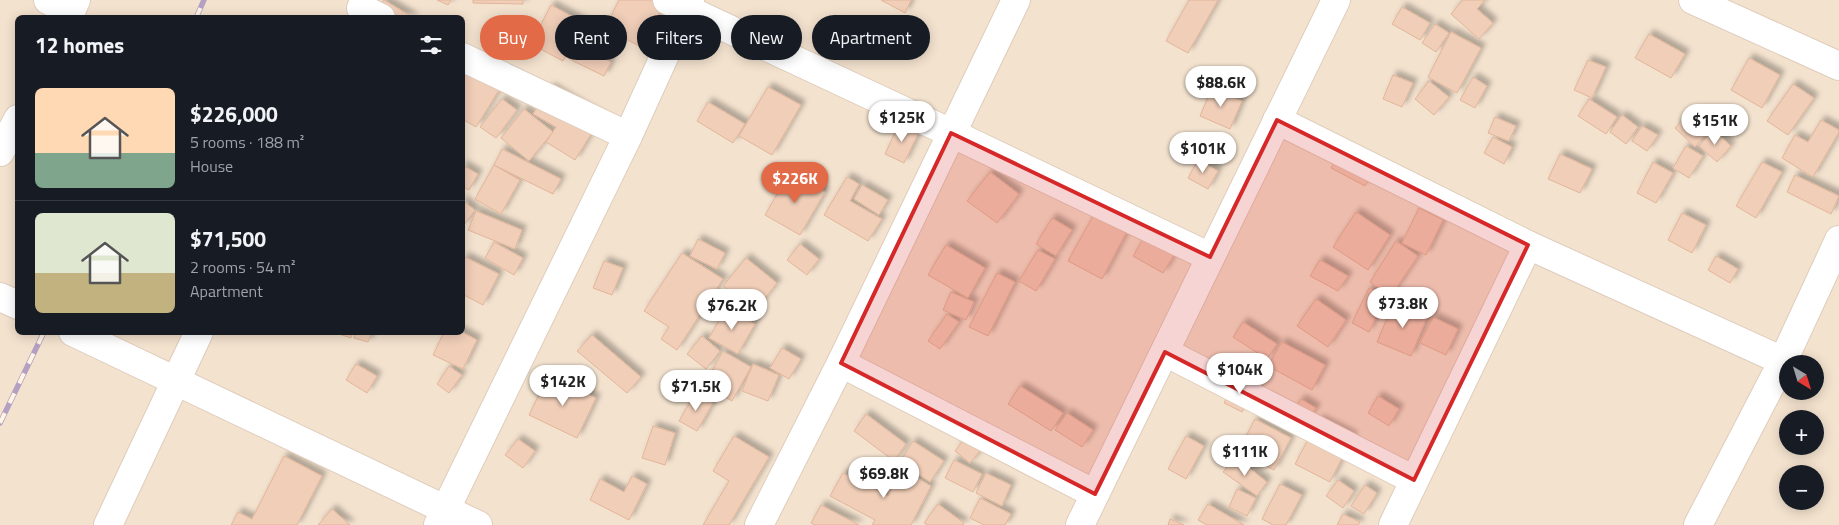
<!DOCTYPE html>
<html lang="en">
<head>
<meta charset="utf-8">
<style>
  :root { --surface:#171b24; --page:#242831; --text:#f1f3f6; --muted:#9ea1a6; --line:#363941; --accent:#e36a47 }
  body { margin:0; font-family:"Titillium Web",sans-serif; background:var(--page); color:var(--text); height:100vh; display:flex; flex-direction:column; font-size:19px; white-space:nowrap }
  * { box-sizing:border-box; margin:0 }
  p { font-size:16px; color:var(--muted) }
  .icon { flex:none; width:28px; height:28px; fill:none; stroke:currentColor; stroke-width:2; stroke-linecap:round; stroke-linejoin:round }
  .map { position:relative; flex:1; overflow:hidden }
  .sheet { position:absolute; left:15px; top:15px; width:450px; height:320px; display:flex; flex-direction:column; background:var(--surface); border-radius:8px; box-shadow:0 2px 12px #0003 }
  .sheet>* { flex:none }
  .top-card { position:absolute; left:480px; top:15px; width:475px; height:45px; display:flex; gap:10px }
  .needle { width:32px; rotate:142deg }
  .controls { position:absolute; left:1779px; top:355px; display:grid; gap:10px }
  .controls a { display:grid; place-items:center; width:45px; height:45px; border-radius:50%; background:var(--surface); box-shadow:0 2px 12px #0003; font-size:25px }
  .price { position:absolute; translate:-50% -42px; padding:0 11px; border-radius:18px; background:#fff; color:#222; font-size:16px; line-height:32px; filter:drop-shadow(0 1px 2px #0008) }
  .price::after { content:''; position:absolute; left:50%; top:30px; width:15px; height:11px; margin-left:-8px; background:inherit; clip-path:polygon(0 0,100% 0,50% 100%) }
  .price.on { background:var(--accent); color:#fff }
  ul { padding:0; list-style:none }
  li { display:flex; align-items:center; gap:15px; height:125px; padding:0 20px }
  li+li { border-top:1px solid var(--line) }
  li span { display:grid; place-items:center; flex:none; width:140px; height:100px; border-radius:8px; color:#555 }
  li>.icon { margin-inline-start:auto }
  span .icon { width:60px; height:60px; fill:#fffc; stroke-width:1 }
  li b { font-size:21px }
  h2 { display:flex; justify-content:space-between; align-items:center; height:60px; padding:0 20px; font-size:21px }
  .pill { padding:0 18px; border-radius:22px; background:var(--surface); box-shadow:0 2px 12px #0003; font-size:18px; line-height:45px }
  .pill.on { background:var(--accent); color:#fff }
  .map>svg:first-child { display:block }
</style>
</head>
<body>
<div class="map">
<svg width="1839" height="525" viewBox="0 0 1839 525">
  <defs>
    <filter id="shadow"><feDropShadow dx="4.5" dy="-4.5" stdDeviation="2.5" flood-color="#0004"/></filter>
  </defs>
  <rect width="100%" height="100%" fill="#fbf1e0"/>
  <path fill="#f3e2ce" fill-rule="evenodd" d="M0,0H1839V525H0ZM18,18H462V332H18ZM1788,364H1815V391H1788ZM1788,419H1815V446H1788ZM1788,474H1815V501H1788Z"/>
  <g fill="#f0ceb8" stroke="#e2b599" filter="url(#shadow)">
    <polygon points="384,0 414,18 374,18"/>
    <polygon points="437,0 451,0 448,5"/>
    <polygon points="473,0 523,0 523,4 473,3"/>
    <polygon points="619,0 655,0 664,5 641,47 605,28"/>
    <polygon points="881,0 911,0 905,13"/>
    <polygon points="1189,0 1218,0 1188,53 1166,41"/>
    <polygon points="1463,0 1485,0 1477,9 1493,23 1479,39 1451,14"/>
    <polygon points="551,5 584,23 563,61 531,44"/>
    <polygon points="1402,7 1430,23 1420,40 1392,24"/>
    <polygon points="1435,24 1449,33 1436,52 1422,43"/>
    <polygon points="1451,32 1481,48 1457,93 1428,77"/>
    <polygon points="1649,34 1685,54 1671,78 1635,58"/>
    <polygon points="577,45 611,62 604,76 569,59"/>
    <polygon points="1749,58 1780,75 1762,108 1731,90"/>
    <polygon points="1588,60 1606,67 1592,98 1574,90"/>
    <polygon points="470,67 501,87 476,127 462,119 462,80"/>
    <polygon points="1393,75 1413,83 1402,107 1383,99"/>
    <polygon points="1473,77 1487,86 1475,108 1460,100"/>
    <polygon points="1429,81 1449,97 1434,115 1415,99"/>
    <polygon points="1793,84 1814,98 1788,135 1767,121"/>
    <polygon points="550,87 601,118 575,160 546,142 556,127 533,114"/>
    <polygon points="768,87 801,105 772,155 739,136"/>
    <polygon points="1212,88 1242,101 1230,129 1200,116"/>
    <polygon points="502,99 517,110 496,138 480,127"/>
    <polygon points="1589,99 1617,117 1606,134 1578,116"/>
    <polygon points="708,102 745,124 733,143 697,121"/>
    <polygon points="524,109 553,132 529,161 501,138"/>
    <polygon points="1622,115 1638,127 1626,144 1610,132"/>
    <polygon points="1495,117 1516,126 1509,141 1488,133"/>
    <polygon points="1685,117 1705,135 1695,147 1675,128"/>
    <polygon points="1821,120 1839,130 1839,132 1813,177 1782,158 1795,135 1808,142"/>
    <polygon points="900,122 919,132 904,163 885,154"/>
    <polygon points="1642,126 1658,135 1647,151 1632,141"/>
    <polygon points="1713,130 1731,146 1717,162 1699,146"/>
    <polygon points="1493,137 1512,147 1504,164 1484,153"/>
    <polygon points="1686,146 1703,156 1689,178 1673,168"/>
    <polygon points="502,149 561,179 553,194 494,165"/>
    <polygon points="1341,150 1375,169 1365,186 1331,168"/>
    <polygon points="1560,154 1592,169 1580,193 1548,179"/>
    <polygon points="1198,160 1218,171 1208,189 1188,178"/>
    <polygon points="1653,162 1673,173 1656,203 1637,193"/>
    <polygon points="1762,162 1782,172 1756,218 1736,206"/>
    <polygon points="462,165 478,174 469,190 462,187"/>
    <polygon points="494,165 520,180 501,214 475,199"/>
    <polygon points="790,172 825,192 800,235 765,215"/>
    <polygon points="990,172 1019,194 997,223 967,201"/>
    <polygon points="1795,175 1839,196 1831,214 1787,192"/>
    <polygon points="847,177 859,184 850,201 882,219 868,241 824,215"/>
    <polygon points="862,185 888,200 879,215 854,199"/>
    <polygon points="462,200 475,210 464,225 462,224"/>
    <polygon points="1419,208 1443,220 1426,255 1402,243"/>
    <polygon points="476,211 522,230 515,249 468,230"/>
    <polygon points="1356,212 1390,235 1368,270 1333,247"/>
    <polygon points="1682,213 1706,225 1692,253 1668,240"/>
    <polygon points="1093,216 1126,233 1102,279 1068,261"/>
    <polygon points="1052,218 1072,230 1056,256 1036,244"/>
    <polygon points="1144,238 1174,255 1163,273 1133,256"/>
    <polygon points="698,239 725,253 717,269 690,256"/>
    <polygon points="1396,241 1418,256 1391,296 1370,282"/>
    <polygon points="494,242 523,258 514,275 485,258"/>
    <polygon points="800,244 819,259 807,275 787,260"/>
    <polygon points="946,245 985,268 968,298 928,275"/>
    <polygon points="1038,250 1055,259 1036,291 1019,281"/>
    <polygon points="682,253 723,279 677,350 661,339 669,327 644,311"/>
    <polygon points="1716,256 1738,269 1730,283 1708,270"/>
    <polygon points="465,257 499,274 483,305 462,294 462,262"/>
    <polygon points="746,258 777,283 755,311 723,286"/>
    <polygon points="1320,260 1348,276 1338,291 1310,276"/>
    <polygon points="604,261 623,268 612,295 593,288"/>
    <polygon points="997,273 1015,282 988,336 969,327"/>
    <polygon points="1369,288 1386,296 1369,332 1352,323"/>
    <polygon points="951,292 974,302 966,320 943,310"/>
    <polygon points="1316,299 1346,320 1328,347 1297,326"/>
    <polygon points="1394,302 1428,315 1411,356 1377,342"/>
    <polygon points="726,308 755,324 738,354 709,338"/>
    <polygon points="947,314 959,322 940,349 928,341"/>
    <polygon points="1433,317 1458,329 1446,355 1420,343"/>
    <polygon points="1243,322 1277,344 1267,359 1233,337"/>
    <polygon points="333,332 352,332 351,338"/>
    <polygon points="356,332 372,332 368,342 354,338"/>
    <polygon points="444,332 462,332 477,340 463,369 433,355"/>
    <polygon points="592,335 641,377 627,393 577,351"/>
    <polygon points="702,336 720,351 706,369 687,354"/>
    <polygon points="1282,342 1325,365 1312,390 1268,366"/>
    <polygon points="782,348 801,359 789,379 770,368"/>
    <polygon points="723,351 751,367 732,401 704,385"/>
    <polygon points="356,364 377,376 367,393 346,380"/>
    <polygon points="753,364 779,375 768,401 742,391"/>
    <polygon points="449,366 462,375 449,393 437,384"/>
    <polygon points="548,376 596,398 577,438 529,415"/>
    <polygon points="1237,378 1255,386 1242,412 1224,403"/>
    <polygon points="1020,386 1063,413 1051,431 1008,404"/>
    <polygon points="695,393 713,403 697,431 679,421"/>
    <polygon points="1378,396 1399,409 1389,426 1368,413"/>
    <polygon points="1301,399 1316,408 1299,433 1285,423"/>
    <polygon points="1067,413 1093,430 1082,447 1055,430"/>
    <polygon points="866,414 906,444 894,461 854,431"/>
    <polygon points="1255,419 1291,438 1274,470 1238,452"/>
    <polygon points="1319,419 1353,436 1330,482 1295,464"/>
    <polygon points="653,426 675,433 665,465 642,458"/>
    <polygon points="971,430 987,442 970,463 955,451"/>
    <polygon points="734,436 769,457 729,525 703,525 729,481 713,471"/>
    <polygon points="1186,436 1204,446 1186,479 1168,469"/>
    <polygon points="518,439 535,451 523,468 505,455"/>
    <polygon points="913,441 944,461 930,482 900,462"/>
    <polygon points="284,456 322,476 297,525 231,525 238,512 252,519"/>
    <polygon points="1235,457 1267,482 1257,496 1223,472"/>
    <polygon points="954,460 982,474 973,492 945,478"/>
    <polygon points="902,469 931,486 911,525 872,525 875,520 830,496 843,473 888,496"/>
    <polygon points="986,473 1011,485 1002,506 976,493"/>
    <polygon points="632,476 647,484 629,520 590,500 600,479 624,492"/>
    <polygon points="1338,480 1354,491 1343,508 1326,496"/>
    <polygon points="1280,484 1302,495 1286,525 1273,525 1262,519"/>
    <polygon points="1365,485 1377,493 1364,514 1351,506"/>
    <polygon points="1237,489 1256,498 1247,516 1229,507"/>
    <polygon points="980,498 1011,514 1005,525 984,525 970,518"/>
    <polygon points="938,504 964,523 963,525 928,525 924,523"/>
    <polygon points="1208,504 1244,525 1207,525 1198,520"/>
    <polygon points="821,505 859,525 815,525 811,523"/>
    <polygon points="332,509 350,525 318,525"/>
    <polygon points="1343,514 1360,522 1358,525 1337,525"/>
    <polygon points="1170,519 1184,525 1168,525"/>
  </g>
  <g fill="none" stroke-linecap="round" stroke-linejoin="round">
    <defs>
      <g id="minor">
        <polyline points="48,0 71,12"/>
        <polyline points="667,0 951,133 1210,257"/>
        <polyline points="1693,0 1839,66"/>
        <polyline points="361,8 381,18"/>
        <polyline points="462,57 628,136"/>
        <polyline points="1277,120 1528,245 1783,361"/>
        <polyline points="0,297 18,305"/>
        <polyline points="73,332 478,525"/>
        <polyline points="1165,352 1414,480"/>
        <polyline points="841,363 1095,494"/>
        <polyline points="108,525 199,332"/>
        <polyline points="438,525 628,136 690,0"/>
        <polyline points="759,525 841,363 1016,0"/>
        <polyline points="1080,525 1336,0"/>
        <polyline points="1393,525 1528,245"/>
        <polyline points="1698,525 1783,361 1839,240"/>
      </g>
      <g id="tertiary">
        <polyline points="68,18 76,0"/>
        <polyline points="0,152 18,119"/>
      </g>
    </defs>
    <use href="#minor" stroke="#dfcdbc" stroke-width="30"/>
    <use href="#tertiary" stroke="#dfcdbc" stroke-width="30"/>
    <use href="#minor" stroke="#fff" stroke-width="28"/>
    <use href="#tertiary" stroke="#fff" stroke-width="28"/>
    <defs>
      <g id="rail">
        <polyline points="196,18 204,0"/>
        <polyline points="0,423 44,332"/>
      </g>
    </defs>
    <use href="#rail" stroke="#b3a0c3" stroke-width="5.5"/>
    <use href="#rail" stroke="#fff5e5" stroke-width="4" stroke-dasharray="11" stroke-linecap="butt"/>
  </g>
  <path fill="#d62828" fill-opacity="0.2" stroke="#d62828" stroke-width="4" stroke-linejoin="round" d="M1277,120L1528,245L1414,480L1165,352L1095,494L841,363L951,133L1210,257Z"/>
</svg>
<div class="controls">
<a><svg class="needle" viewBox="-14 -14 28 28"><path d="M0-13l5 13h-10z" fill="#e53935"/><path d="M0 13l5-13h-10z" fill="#9ea1a6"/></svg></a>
<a>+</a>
<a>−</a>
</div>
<b class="price" style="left:1221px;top:108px">$88.6K</b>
<b class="price" style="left:902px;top:143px">$125K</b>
<b class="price" style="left:1715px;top:146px">$151K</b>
<b class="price" style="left:1203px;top:174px">$101K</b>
<b class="price on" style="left:795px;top:204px">$226K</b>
<b class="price" style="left:1403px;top:329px">$73.8K</b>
<b class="price" style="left:732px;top:331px">$76.2K</b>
<b class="price" style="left:1240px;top:395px">$104K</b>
<b class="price" style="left:563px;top:407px">$142K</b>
<b class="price" style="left:696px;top:412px">$71.5K</b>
<b class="price" style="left:1245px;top:477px">$111K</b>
<b class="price" style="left:884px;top:499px">$69.8K</b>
<div class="top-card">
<a class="pill on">Buy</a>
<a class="pill">Rent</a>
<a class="pill">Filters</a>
<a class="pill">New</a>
<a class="pill">Apartment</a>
</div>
<section class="sheet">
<h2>12 homes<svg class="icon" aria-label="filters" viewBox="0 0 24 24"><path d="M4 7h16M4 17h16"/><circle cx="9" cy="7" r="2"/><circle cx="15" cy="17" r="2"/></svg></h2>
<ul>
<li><span style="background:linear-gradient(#ffd9b3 65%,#7fa58c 0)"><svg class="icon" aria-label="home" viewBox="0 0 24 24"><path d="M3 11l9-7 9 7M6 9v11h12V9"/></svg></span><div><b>$226,000</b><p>5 rooms · 188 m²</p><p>House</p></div></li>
<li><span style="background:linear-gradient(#dfe7d0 60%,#c2b280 0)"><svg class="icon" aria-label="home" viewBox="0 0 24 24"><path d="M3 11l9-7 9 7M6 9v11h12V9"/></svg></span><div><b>$71,500</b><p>2 rooms · 54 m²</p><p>Apartment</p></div></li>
</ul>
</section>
</div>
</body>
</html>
